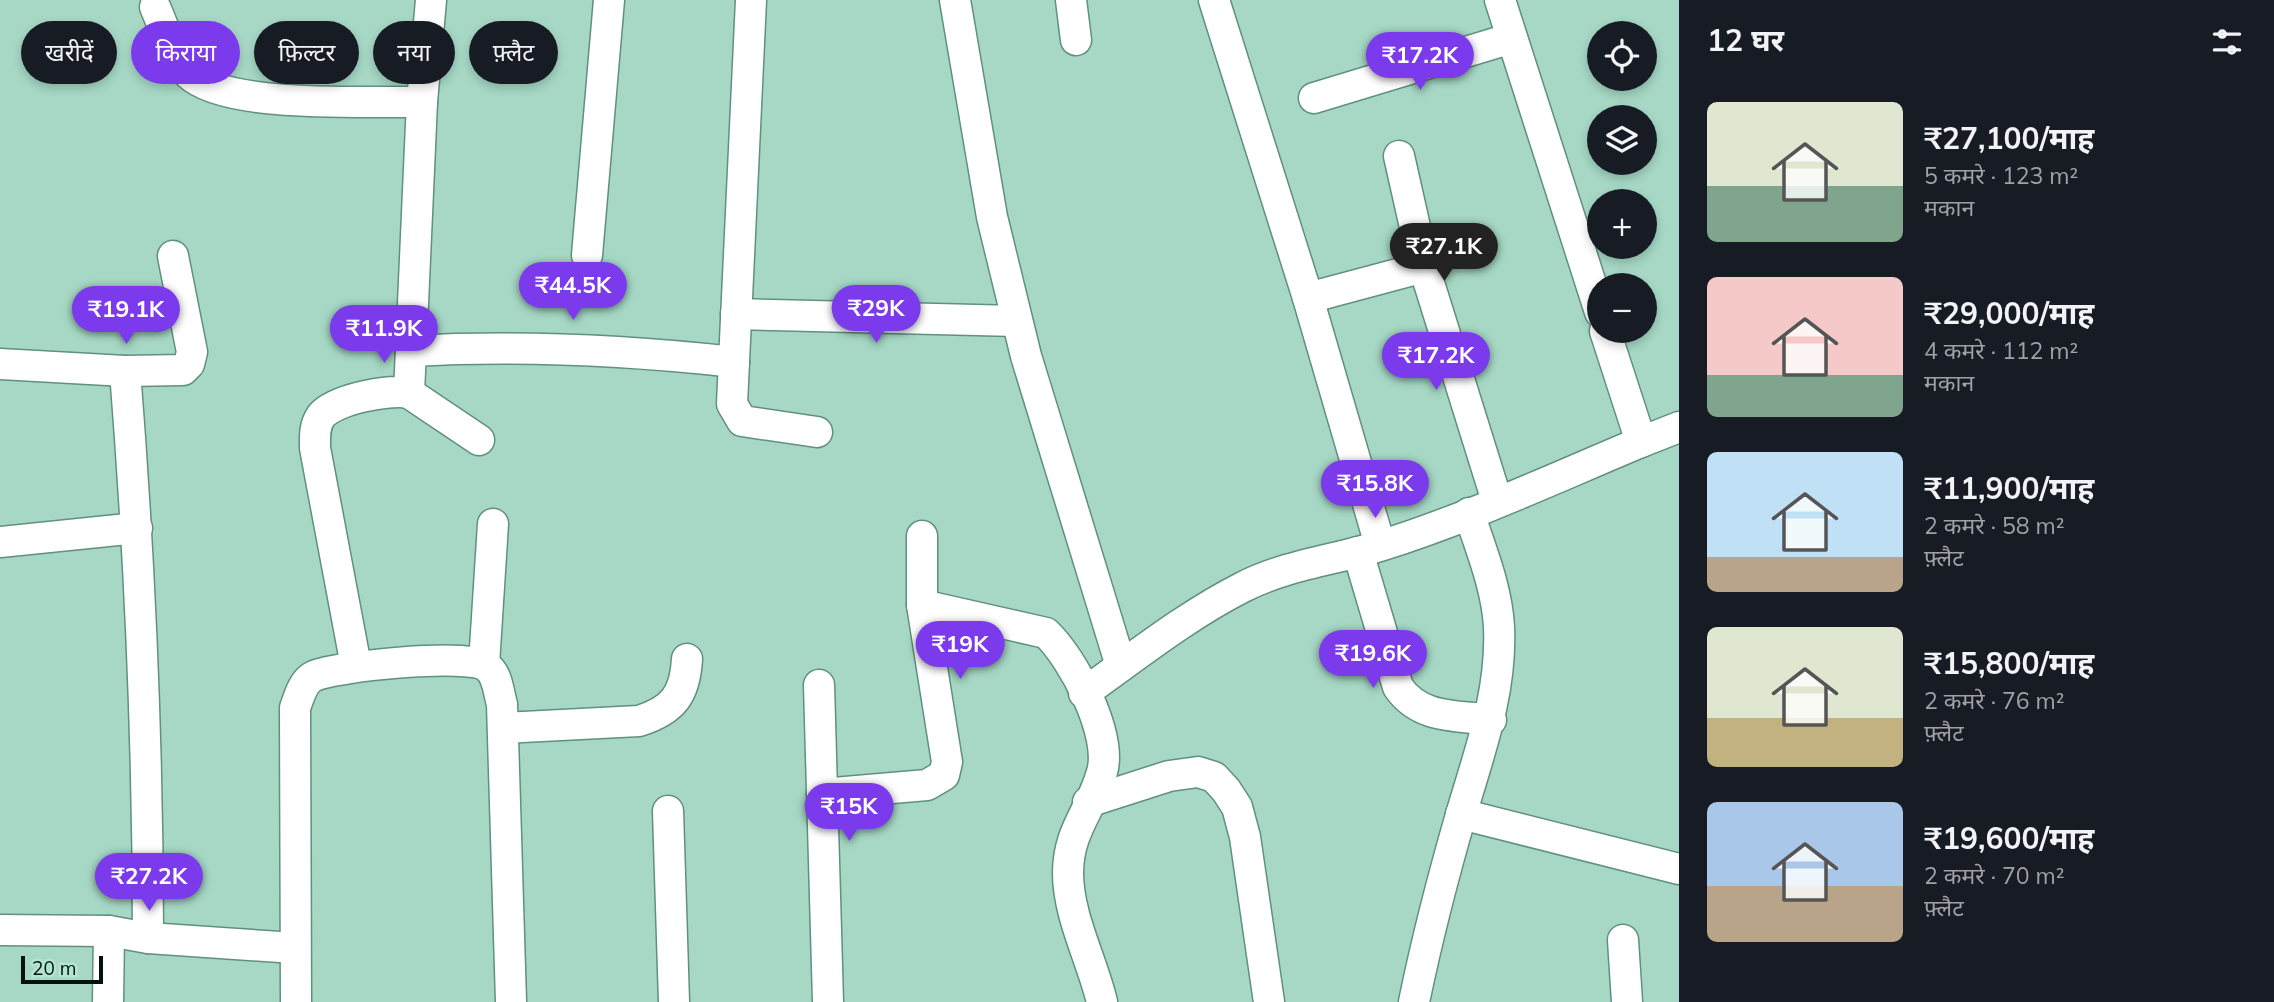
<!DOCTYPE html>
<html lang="hi">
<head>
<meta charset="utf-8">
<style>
  :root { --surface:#171b24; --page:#20242c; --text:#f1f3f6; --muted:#9ea1a6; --accent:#7c3aed }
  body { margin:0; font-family:Mulish,"Noto Sans Devanagari",sans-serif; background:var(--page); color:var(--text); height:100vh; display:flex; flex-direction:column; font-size:26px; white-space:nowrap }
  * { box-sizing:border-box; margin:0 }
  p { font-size:23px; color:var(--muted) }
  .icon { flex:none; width:38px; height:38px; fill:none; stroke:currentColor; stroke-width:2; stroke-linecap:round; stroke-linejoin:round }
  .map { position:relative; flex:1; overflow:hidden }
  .panel { display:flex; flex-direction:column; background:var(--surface); width:595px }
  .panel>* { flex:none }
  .hud { position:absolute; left:21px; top:21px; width:665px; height:63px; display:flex; gap:14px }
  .controls { position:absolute; left:1587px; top:21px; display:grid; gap:14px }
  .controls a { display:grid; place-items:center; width:70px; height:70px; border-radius:50%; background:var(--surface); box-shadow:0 4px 10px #0003; font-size:35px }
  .scale { position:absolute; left:21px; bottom:18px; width:82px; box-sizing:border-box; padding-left:7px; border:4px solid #02130e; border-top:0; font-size:19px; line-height:24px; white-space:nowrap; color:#02130e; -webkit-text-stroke:5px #b2e5d2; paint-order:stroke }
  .price { position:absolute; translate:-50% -60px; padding:0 16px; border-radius:24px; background:var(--accent); color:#fff; font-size:23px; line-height:46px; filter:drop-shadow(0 2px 4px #0008) }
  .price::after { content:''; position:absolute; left:50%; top:42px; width:21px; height:16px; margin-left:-10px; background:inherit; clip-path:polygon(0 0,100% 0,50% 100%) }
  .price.selected { background:#222; color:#fff }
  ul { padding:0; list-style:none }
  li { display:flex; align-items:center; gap:21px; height:175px; padding:0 28px }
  li span { display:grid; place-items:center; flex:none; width:196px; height:140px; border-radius:10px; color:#555 }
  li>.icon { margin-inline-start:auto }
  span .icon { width:84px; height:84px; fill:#fffc; stroke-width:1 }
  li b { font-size:30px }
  h2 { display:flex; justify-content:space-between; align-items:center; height:84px; padding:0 28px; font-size:30px }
  .chip { padding:0 24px; border-radius:32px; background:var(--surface); box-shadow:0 4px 10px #0003; font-size:24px; line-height:63px }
  .chip.selected { background:var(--accent); color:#fff }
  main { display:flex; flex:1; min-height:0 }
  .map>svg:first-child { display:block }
</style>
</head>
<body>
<main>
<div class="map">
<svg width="1679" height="1002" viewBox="0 0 1679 1002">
  <rect width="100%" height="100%" fill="#a6d8c5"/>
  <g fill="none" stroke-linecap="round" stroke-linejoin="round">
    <defs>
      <g id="minor">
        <polyline points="751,0 732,404 742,421 817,432"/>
        <polyline points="955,0 992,217 1026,356 1121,666"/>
        <polyline points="1071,0 1076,40"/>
        <polyline points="1214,0 1308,298 1380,545"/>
        <polyline points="1500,0 1600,312"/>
        <path d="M155,7C165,29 172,57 189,74C226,109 369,101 422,102"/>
        <polyline points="1314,98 1512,38"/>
        <polyline points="587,255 609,0"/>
        <polyline points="1424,267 1497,501"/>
        <polyline points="1308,298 1424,267 1399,156"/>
        <polyline points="736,314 1017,321"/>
        <path d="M411,351C520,345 625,350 734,362"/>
        <polyline points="0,364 125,371 183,370 189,364 192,352 173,256"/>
        <path d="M125,371C140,560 148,749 148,938"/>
        <polyline points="409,393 479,440"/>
        <polyline points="1641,442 1679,427"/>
        <polyline points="0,542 137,528"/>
        <path d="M1358,552L1398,687C1420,719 1455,715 1491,720"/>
        <path d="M922,605L1046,633C1073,658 1113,735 1102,772C1092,810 1068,830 1068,873C1068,916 1092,960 1102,1002"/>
        <polyline points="484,664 493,524"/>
        <path d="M356,666L315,448C315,437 314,426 321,416C335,399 389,389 409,393L422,102L431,0"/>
        <polyline points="819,685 828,1002"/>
        <path d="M1084,693C1136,656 1186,616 1243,587C1286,565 1334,560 1380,546C1469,518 1555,478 1641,442L1605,331"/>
        <path d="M503,728L639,721C674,710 685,694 687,659"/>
        <polyline points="822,794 927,785 944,775 947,762 922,605 922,536"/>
        <polyline points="1088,802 1169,776 1198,772 1214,777 1226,790 1237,807 1245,837 1269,1002"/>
        <polyline points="668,811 674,1002"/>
        <polyline points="1461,814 1679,869"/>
        <polyline points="0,930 109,931 148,938 295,948"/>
        <polyline points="1623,940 1627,1002"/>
        <polyline points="108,1002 109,931"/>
        <path d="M296,1002L295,708C299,697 303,681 314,676C337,666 468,653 486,666C498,674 498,691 502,704L511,1002"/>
        <path d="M1414,1002C1427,939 1443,877 1461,815C1479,753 1502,693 1499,627C1497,588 1481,550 1469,513"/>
      </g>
    </defs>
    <use href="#minor" stroke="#60907f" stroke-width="33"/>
    <use href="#minor" stroke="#fff" stroke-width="30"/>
  </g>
</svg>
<div class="controls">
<a><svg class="icon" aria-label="locate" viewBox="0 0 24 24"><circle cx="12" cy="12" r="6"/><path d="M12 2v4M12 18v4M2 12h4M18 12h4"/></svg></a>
<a><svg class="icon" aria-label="layers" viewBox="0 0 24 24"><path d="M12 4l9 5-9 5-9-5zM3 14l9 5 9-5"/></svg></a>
<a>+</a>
<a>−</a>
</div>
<div class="scale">20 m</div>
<b class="price" style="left:1420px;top:92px">₹17.2K</b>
<b class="price selected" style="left:1444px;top:283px">₹27.1K</b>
<b class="price" style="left:573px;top:322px">₹44.5K</b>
<b class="price" style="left:876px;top:345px">₹29K</b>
<b class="price" style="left:126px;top:346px">₹19.1K</b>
<b class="price" style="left:384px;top:365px">₹11.9K</b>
<b class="price" style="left:1436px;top:392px">₹17.2K</b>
<b class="price" style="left:1375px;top:520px">₹15.8K</b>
<b class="price" style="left:960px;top:681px">₹19K</b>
<b class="price" style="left:1373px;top:690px">₹19.6K</b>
<b class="price" style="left:849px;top:843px">₹15K</b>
<b class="price" style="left:149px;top:913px">₹27.2K</b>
<div class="hud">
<a class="chip">खरीदें</a>
<a class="chip selected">किराया</a>
<a class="chip">फ़िल्टर</a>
<a class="chip">नया</a>
<a class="chip">फ़्लैट</a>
</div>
</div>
<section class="panel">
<h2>12 घर<svg class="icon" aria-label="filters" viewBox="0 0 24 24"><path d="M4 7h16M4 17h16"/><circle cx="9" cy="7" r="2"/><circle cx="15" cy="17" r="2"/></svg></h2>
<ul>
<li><span style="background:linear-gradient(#dfe7d0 60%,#7fa58c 0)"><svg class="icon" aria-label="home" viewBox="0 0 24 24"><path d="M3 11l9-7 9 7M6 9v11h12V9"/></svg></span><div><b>₹27,100/माह</b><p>5 कमरे · 123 m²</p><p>मकान</p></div></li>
<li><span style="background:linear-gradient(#f6c9c9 70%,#7fa58c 0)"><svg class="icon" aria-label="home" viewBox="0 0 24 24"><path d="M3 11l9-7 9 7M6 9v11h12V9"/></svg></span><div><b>₹29,000/माह</b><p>4 कमरे · 112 m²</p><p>मकान</p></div></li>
<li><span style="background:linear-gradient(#bfe0f5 75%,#b9a48a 0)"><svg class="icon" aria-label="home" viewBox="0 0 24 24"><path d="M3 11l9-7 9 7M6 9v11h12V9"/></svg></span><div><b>₹11,900/माह</b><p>2 कमरे · 58 m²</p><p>फ़्लैट</p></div></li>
<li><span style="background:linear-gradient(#dfe7d0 65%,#c2b280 0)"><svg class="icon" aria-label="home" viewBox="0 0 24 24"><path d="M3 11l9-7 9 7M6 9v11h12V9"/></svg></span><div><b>₹15,800/माह</b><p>2 कमरे · 76 m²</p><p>फ़्लैट</p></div></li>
<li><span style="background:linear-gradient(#a9c7e8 60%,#b9a48a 0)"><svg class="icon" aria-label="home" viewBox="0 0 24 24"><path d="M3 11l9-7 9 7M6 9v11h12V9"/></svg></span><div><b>₹19,600/माह</b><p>2 कमरे · 70 m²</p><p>फ़्लैट</p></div></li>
</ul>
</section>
</main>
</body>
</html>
